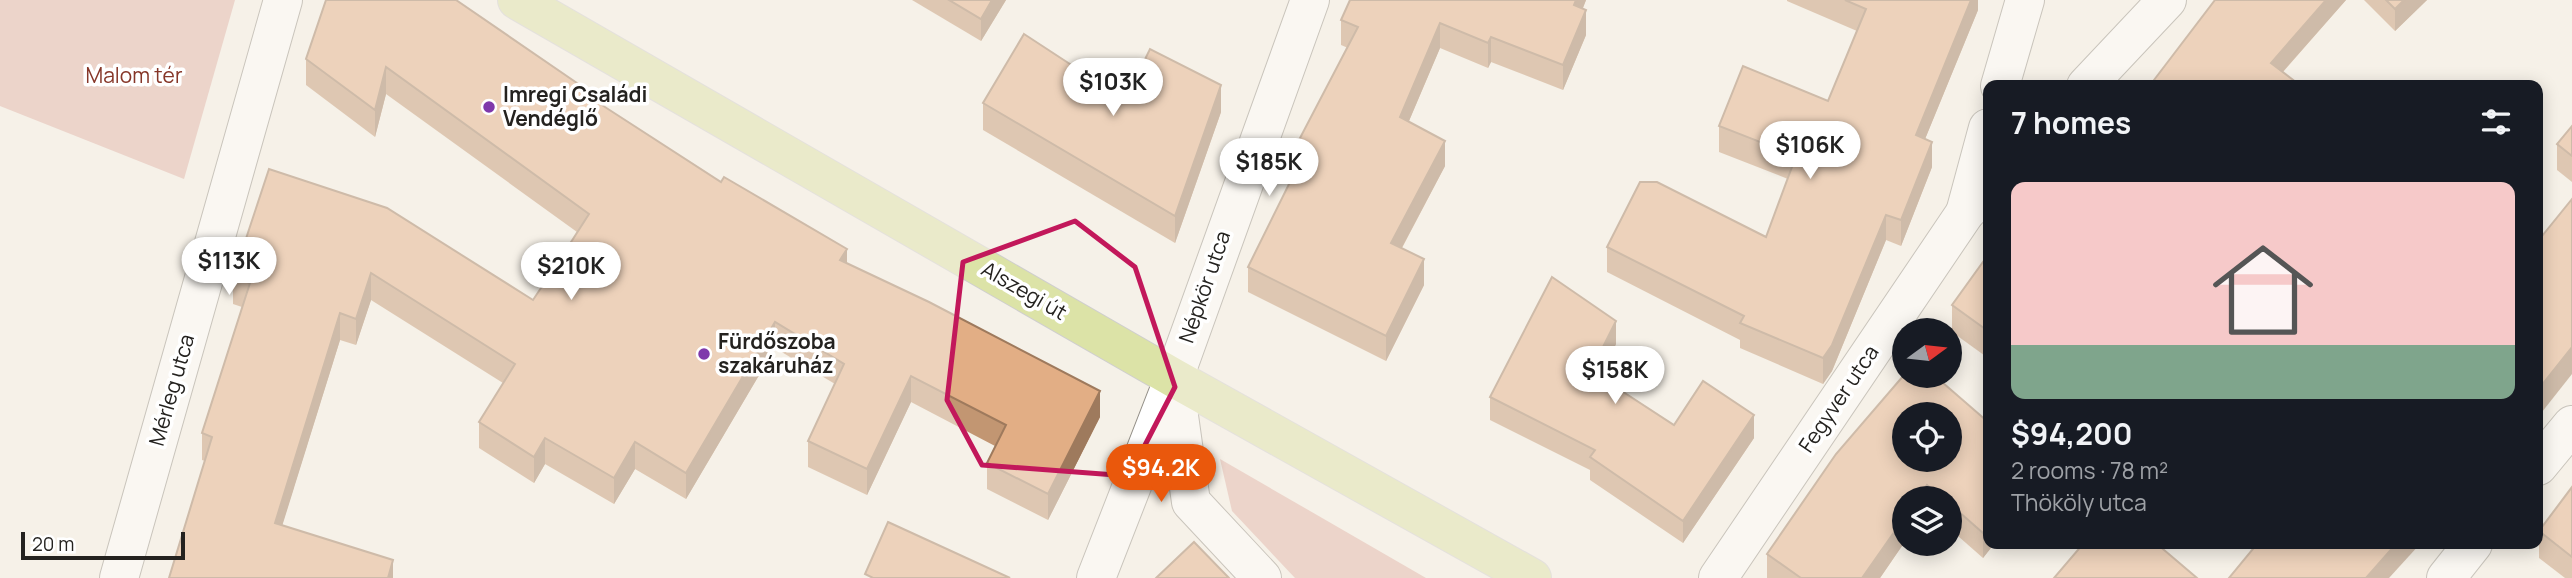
<!DOCTYPE html>
<html lang="en">
<head>
<meta charset="utf-8">
<style>
  :root { --surface:#171b24; --page:#20242c; --text:#f1f3f6; --muted:#9ea1a6; --accent:#ea580c }
  body { margin:0; font-family:Manrope,sans-serif; background:var(--page); color:var(--text); height:100vh; display:flex; flex-direction:column; font-size:26px; white-space:nowrap }
  * { box-sizing:border-box; margin:0 }
  p { font-size:23px; color:var(--muted) }
  .icon { flex:none; width:38px; height:38px; fill:none; stroke:currentColor; stroke-width:2; stroke-linecap:round; stroke-linejoin:round }
  .map { position:relative; flex:1; overflow:hidden }
  .side { position:absolute; left:1983px; top:80px; width:560px; height:469px; display:flex; flex-direction:column; background:var(--surface); border-radius:14px; box-shadow:0 4px 18px #0003 }
  .side>* { flex:none }
  .needle { width:46px; rotate:75deg }
  .buttons { position:absolute; left:1892px; top:318px; display:grid; gap:14px }
  .buttons a { display:grid; place-items:center; width:70px; height:70px; border-radius:50%; background:var(--surface); box-shadow:0 4px 18px #0003; font-size:35px }
  .scale { position:absolute; left:21px; bottom:18px; width:164px; box-sizing:border-box; padding-left:7px; border:4px solid #24221f; border-top:0; font-size:19px; line-height:24px; white-space:nowrap; color:#24221f; -webkit-text-stroke:5px #fff; paint-order:stroke }
  .price { position:absolute; translate:-50% -60px; padding:0 16px; border-radius:24px; background:#fff; color:#222; font-size:23px; line-height:46px; filter:drop-shadow(0 2px 4px #0008) }
  .price::after { content:''; position:absolute; left:50%; top:42px; width:21px; height:16px; margin-left:-10px; background:inherit; clip-path:polygon(0 0,100% 0,50% 100%) }
  .price.current { background:var(--accent); color:#fff }
  ul { padding:0; list-style:none }
  li { display:grid; align-content:center; gap:14px; height:371px; padding:0 28px }
  li span { display:grid; place-items:center; height:217px; border-radius:14px; color:#555 }
  li>.icon { margin-inline-start:auto }
  span .icon { width:126px; height:126px; fill:#fffc; stroke-width:1 }
  li b { font-size:30px }
  h2 { display:flex; justify-content:space-between; align-items:center; height:84px; padding:0 28px; font-size:30px }
  .map>svg:first-child { display:block }
</style>
</head>
<body>
<div class="map">
<svg width="2572" height="578" viewBox="0 0 2572 578">
  <rect width="100%" height="100%" fill="#f5f1e8"/>
  <g fill="#dfb1a7">
    <polygon points="0,0 235,0 184,179 0,106"/>
    <polygon points="1220,459 1426,578 1295,578 1232,511"/>
  </g>
  <g fill="none" stroke-linecap="round" stroke-linejoin="round">
    <defs>
      <g id="street">
        <polyline points="2000,86 2025,0"/>
        <polyline points="2086,86 2167,0"/>
        <polyline points="1965,213 1988,128"/>
        <polyline points="1174,380 1191,502 1262,578"/>
        <polyline points="2538,466 2572,425"/>
        <polyline points="119,578 283,0"/>
        <polyline points="1096,578 1174,378 1310,0"/>
        <polyline points="1718,578 1965,213 1988,189"/>
        <polyline points="2446,578 2473,544"/>
      </g>
      <polyline id="primary" points="517,0 1174,378 1532,578"/>
    </defs>
    <use href="#street" stroke="#938f87" stroke-width="40"/>
    <use href="#primary" stroke="#cfcece" stroke-width="40"/>
    <use href="#street" stroke="#fff" stroke-width="38"/>
    <use href="#primary" stroke="#dce3a7" stroke-width="38"/>
  </g>
  <g fill="#c29672">
    <polygon points="326,0 593,100 847,263 1100,417 1048,520 987,489 987,463 995,446 911,402 867,495 808,467 808,441 835,384 775,348 686,499 635,469 614,504 545,464 534,483 479,448 479,422 503,383 371,300 356,345 340,340 282,525 393,578 169,578 205,461 202,460 202,433 242,307 233,304 233,278 269,169 533,300 564,266 564,253 577,232 386,94 375,137 306,85 306,59"/>
    <polygon points="912,0 1006,0 981,41"/>
    <polygon points="1350,0 1586,0 1583,8 1586,35 1563,90 1491,62 1488,68 1440,48 1409,121 1445,166 1402,248 1424,285 1386,361 1248,292 1248,267 1288,186 1288,161 1348,48 1341,45 1341,20"/>
    <polygon points="1787,0 1978,0 1978,10 1925,139 1932,167 1901,246 1886,240 1832,371 1823,384 1740,348 1740,340 1607,272 1607,247 1766,237 1788,179 1719,152 1719,126 1828,101 1857,31 1787,1"/>
    <polygon points="2215,0 2346,0 2283,72 2301,86 2154,86 2154,80"/>
    <polygon points="2364,0 2427,0 2395,31"/>
    <polygon points="1125,100 1221,112 1175,243 983,130 983,103"/>
    <polygon points="2572,126 2572,182 2557,170 2557,144"/>
    <polygon points="1988,255 1988,358 1952,332 1952,305"/>
    <polygon points="1616,344 1600,376 1674,425 1754,438 1683,543 1590,480 1590,470 1490,420 1490,397"/>
    <polygon points="1935,376 1988,544 1994,544 1983,558 1950,529 1950,499 1904,499 1904,543 1880,578 1767,578 1767,554"/>
    <polygon points="2572,487 2572,578 2565,578 2539,558 2539,531"/>
  </g>
  <g fill="#9e7a5d">
    <polygon points="992,0 1006,0 981,41 981,19"/>
    <polygon points="1576,0 1586,0 1574,30 1574,5"/>
    <polygon points="1971,0 1978,0 1978,10 1916,161 1916,135"/>
    <polygon points="2326,0 2346,0 2271,85 2271,63"/>
    <polygon points="2404,0 2427,0 2395,31 2395,9"/>
    <polygon points="1586,10 1586,35 1563,90 1563,65"/>
    <polygon points="1440,23 1440,48 1400,142 1400,117"/>
    <polygon points="1491,37 1491,62 1488,68 1488,43"/>
    <polygon points="386,67 386,94 375,137 375,110"/>
    <polygon points="1221,85 1221,112 1175,243 1175,216"/>
    <polygon points="1445,141 1445,166 1391,268 1391,243"/>
    <polygon points="1932,142 1932,167 1901,246 1901,220"/>
    <polygon points="1886,215 1886,240 1832,371 1823,384 1823,358"/>
    <polygon points="847,249 847,275 840,260"/>
    <polygon points="1424,259 1424,285 1386,361 1386,336"/>
    <polygon points="371,273 371,300 356,345 356,319"/>
    <polygon points="340,313 340,340 275,549 275,523"/>
    <polygon points="1616,321 1616,344 1591,393 1591,371"/>
    <polygon points="775,322 775,348 686,499 686,473"/>
    <polygon points="2572,347 2572,374 2538,417 2538,390"/>
    <polygon points="911,376 911,402 867,495 867,469"/>
    <polygon points="1100,391 1100,417 1048,520 1048,494"/>
    <polygon points="1754,415 1754,438 1683,543 1683,521"/>
    <polygon points="545,438 545,464 534,483 534,457"/>
    <polygon points="635,442 635,469 614,504 614,478"/>
    <polygon points="1927,485 1927,499 1917,499"/>
    <polygon points="1904,518 1904,543 1880,578 1862,578"/>
    <polygon points="1988,527 1988,544 1994,544 1983,558 1983,533"/>
    <polygon points="2396,544 2420,544 2389,578 2366,578"/>
    <polygon points="393,560 393,578 388,578"/>
  </g>
  <g fill="#e2ae85" stroke="#9e7a5d" stroke-width="2" fill-rule="evenodd">
    <polygon points="326,0 456,0 593,94 591,98 721,182 724,177 847,249 840,260 929,302 1100,391 1048,494 987,463 1006,425 911,376 867,469 808,441 844,364 775,322 686,473 635,442 614,478 545,438 534,457 479,422 515,364 371,273 356,319 340,313 275,523 393,560 388,578 169,578 212,437 202,433 250,283 233,278 269,169 387,208 533,300 557,264 594,276 564,253 589,214 386,67 375,110 306,59"/>
    <polygon points="949,0 992,0 981,19"/>
    <polygon points="1350,0 1576,0 1574,5 1586,10 1563,65 1491,37 1488,43 1440,23 1400,117 1445,141 1391,243 1424,259 1386,336 1248,267 1298,166 1288,161 1358,27 1341,20"/>
    <polygon points="1845,0 1971,0 1916,135 1932,142 1901,220 1886,215 1832,345 1823,358 1740,323 1744,316 1607,247 1640,182 1657,182 1766,237 1796,156 1719,126 1743,66 1828,101 1866,9"/>
    <polygon points="2215,0 2326,0 2271,63 2301,86 2161,86 2154,80"/>
    <polygon points="2386,0 2404,0 2395,9"/>
    <polygon points="1024,34 1125,100 1150,49 1221,85 1175,216 983,103"/>
    <polygon points="2572,126 2572,156 2557,144"/>
    <polygon points="2572,199 2572,347 2538,390 2538,241"/>
    <polygon points="1988,255 1988,331 1952,305"/>
    <polygon points="1552,277 1616,321 1591,371 1674,425 1703,381 1754,415 1683,521 1590,457 1595,450 1490,397"/>
    <path d="M1904,375V376H1935L1988,422V527L1983,533L1950,504V499H1943L1927,485L1917,499H1904V518L1862,578H1801L1767,554L1836,454ZM1904,415H1950V460H1904Z"/>
    <polygon points="2572,487 2572,557 2539,531"/>
    <polygon points="888,522 1010,578 873,578 865,574"/>
    <polygon points="1194,542 1229,578 1156,578"/>
    <polygon points="2083,544 2157,544 2197,578 2054,578"/>
    <polygon points="2257,544 2396,544 2366,578 2229,578"/>
  </g>
  <path d="M0 0H2572V578H0ZM1075,221L1135,267L1175,387L1129,476L982,465L947,400L963,262Z" fill="#f5f1e8" fill-opacity=".55" fill-rule="evenodd"/>
  <path fill="none" stroke="#c2185b" stroke-width="5" stroke-linejoin="round" d="M1075,221L1135,267L1175,387L1129,476L982,465L947,400L963,262Z"/>
  <g fill="#7f38ab" stroke="#fff" stroke-width="2.5">
    <circle cx="489" cy="107" r="7"/>
    <circle cx="704" cy="354" r="7"/>
  </g>
  <g text-anchor="middle" stroke-width="7" stroke-linejoin="round" paint-order="stroke">
    <g font-size="21" fill="#863628" stroke="#fff">
      <text x="134" y="83">Malom tér</text>
    </g>
    <g font-size="21" font-weight="bold" fill="#24221f" stroke="#fff" text-anchor="start">
      <text x="503" y="102">Imregi Családi<tspan x="503" dy="24">Vendéglő</tspan></text>
      <text x="718" y="349">Fürdőszoba<tspan x="718" dy="24">szakáruház</tspan></text>
    </g>
    <g font-size="21" fill="#24221f" stroke="#fff">
      <text transform="translate(1205 287) rotate(-71)" y="7">Népkör utca</text>
      <text transform="translate(1024 291) rotate(30)" y="7">Alszegi út</text>
      <text transform="translate(172 390) rotate(-74)" y="7">Mérleg utca</text>
      <text transform="translate(1839 399) rotate(-56)" y="7">Fegyver utca</text>
    </g>
  </g>
</svg>
<div class="buttons">
<a><svg class="needle" viewBox="-14 -14 28 28"><path d="M0-13l5 13h-10z" fill="#e53935"/><path d="M0 13l5-13h-10z" fill="#9ea1a6"/></svg></a>
<a><svg class="icon" aria-label="locate" viewBox="0 0 24 24"><circle cx="12" cy="12" r="6"/><path d="M12 2v4M12 18v4M2 12h4M18 12h4"/></svg></a>
<a><svg class="icon" aria-label="layers" viewBox="0 0 24 24"><path d="M12 4l9 5-9 5-9-5zM3 14l9 5 9-5"/></svg></a>
</div>
<div class="scale">20 m</div>
<b class="price" style="left:1113px;top:118px">$103K</b>
<b class="price" style="left:1810px;top:181px">$106K</b>
<b class="price" style="left:1269px;top:198px">$185K</b>
<b class="price" style="left:229px;top:297px">$113K</b>
<b class="price" style="left:571px;top:302px">$210K</b>
<b class="price" style="left:1615px;top:406px">$158K</b>
<b class="price current" style="left:1161px;top:504px">$94.2K</b>
<section class="side">
<h2>7 homes<svg class="icon" aria-label="filters" viewBox="0 0 24 24"><path d="M4 7h16M4 17h16"/><circle cx="9" cy="7" r="2"/><circle cx="15" cy="17" r="2"/></svg></h2>
<ul>
<li><span style="background:linear-gradient(#f6c9c9 75%,#7fa58c 0)"><svg class="icon" aria-label="home" viewBox="0 0 24 24"><path d="M3 11l9-7 9 7M6 9v11h12V9"/></svg></span><div><b>$94,200</b><p>2 rooms · 78 m²</p><p>Thököly utca</p></div></li>
</ul>
</section>
</div>
</body>
</html>
